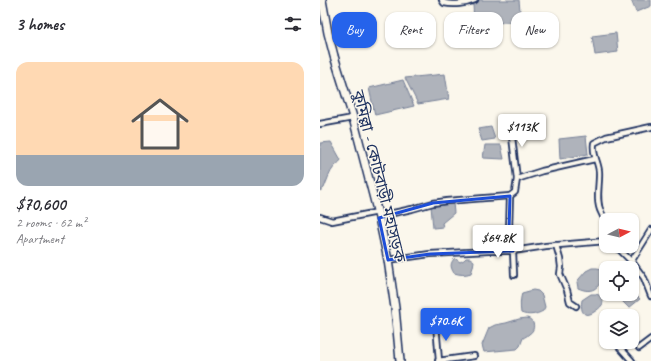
<!DOCTYPE html>
<html lang="en">
<head>
<meta charset="utf-8">
<style>
  :root { --surface:#fff; --page:#f2f2f3; --text:#2b2b33; --muted:#7c7c81; --accent:#2563eb }
  body { margin:0; font-family:Caveat,"Noto Sans Bengali",sans-serif; background:var(--page); color:var(--text); height:100vh; display:flex; flex-direction:column; font-size:15px; white-space:nowrap }
  * { box-sizing:border-box; margin:0 }
  p { font-size:13px; color:var(--muted) }
  .icon { flex:none; width:22px; height:22px; fill:none; stroke:currentColor; stroke-width:2; stroke-linecap:round; stroke-linejoin:round }
  .map { position:relative; flex:1; overflow:hidden }
  .details { display:flex; flex-direction:column; background:var(--surface); width:320px }
  .details>* { flex:none }
  .top-card { position:absolute; left:12px; top:12px; width:259px; height:36px; display:flex; gap:8px }
  .needle { width:26px; rotate:83deg }
  .fabs { position:absolute; left:279px; top:213px; display:grid; gap:8px }
  .fabs a { display:grid; place-items:center; width:40px; height:40px; border-radius:8px; background:var(--surface); box-shadow:0 1px 3px #0004; font-size:20px }
  .price { position:absolute; translate:-50% -34px; padding:0 9px; border-radius:4px; background:#fff; color:#222; font-size:13px; line-height:26px; filter:drop-shadow(0 1px 2px #0008) }
  .price::after { content:''; position:absolute; left:50%; top:24px; width:12px; height:9px; margin-left:-6px; background:inherit; clip-path:polygon(0 0,100% 0,50% 100%) }
  .price.selected { background:var(--accent); color:#fff }
  ul { padding:0; list-style:none }
  li { display:grid; align-content:center; gap:8px; height:212px; padding:0 16px }
  li span { display:grid; place-items:center; height:124px; border-radius:12px; color:#555 }
  li>.icon { margin-inline-start:auto }
  span .icon { width:72px; height:72px; fill:#fffc; stroke-width:1 }
  li b { font-size:17px }
  h2 { display:flex; justify-content:space-between; align-items:center; height:48px; padding:0 16px; font-size:17px }
  .chip { padding:0 14px; border-radius:12px; background:var(--surface); box-shadow:0 1px 3px #0004; font-size:14px; line-height:36px }
  .chip.selected { background:var(--accent); color:#fff }
  main { display:flex; flex:1; min-height:0 }
  .map>svg:first-child { display:block }
</style>
</head>
<body>
<main>
<section class="details">
<h2>3 homes<svg class="icon" aria-label="filters" viewBox="0 0 24 24"><path d="M4 7h16M4 17h16"/><circle cx="9" cy="7" r="2"/><circle cx="15" cy="17" r="2"/></svg></h2>
<ul>
<li><span style="background:linear-gradient(#ffd9b3 75%,#9aa5b1 0)"><svg class="icon" aria-label="home" viewBox="0 0 24 24"><path d="M3 11l9-7 9 7M6 9v11h12V9"/></svg></span><div><b>$70,600</b><p>2 rooms · 62 m²</p><p>Apartment</p></div></li>
</ul>
</section>
<div class="map">
<svg width="331" height="361" viewBox="0 0 331 361">
  <rect width="100%" height="100%" fill="#fbf7ec"/>
  <filter id="ink" filterUnits="userSpaceOnUse"><feTurbulence type="fractalNoise" baseFrequency=".025" numOctaves="2"/><feDisplacementMap in="SourceGraphic" scale="8" xChannelSelector="R" yChannelSelector="G"/><feConvolveMatrix kernelMatrix="1 2 1 2 8 2 1 2 1" color-interpolation-filters="sRGB"/></filter>
  <g filter="url(#ink)">
    <g fill="#afb3bb" stroke="#747e96">
      <polygon points="159,0 199,0 201,21 154,25 153,4"/>
      <polygon points="311,0 331,0 331,6 316,12"/>
      <polygon points="296,33 298,52 275,55 272,36"/>
      <polygon points="125,74 129,99 98,104 85,78"/>
      <polygon points="83,80 94,106 55,115 49,88"/>
      <polygon points="171,127 175,139 162,141 158,129"/>
      <polygon points="266,136 268,154 240,159 239,139"/>
      <path d="M11,142L21,160C19,163 17,164 14,167C9,173 7,181 4,188L0,191V143Z"/>
      <polygon points="165,145 181,145 184,159 163,158"/>
      <polygon points="133,203 134,213 122,223 123,227 113,228 111,206"/>
      <path d="M135,258L137,260L140,262L144,260L146,258H150L154,261L153,267L151,273C145,275 141,275 134,273C130,267 130,263 135,258Z"/>
      <path d="M272,268H277L282,269L284,276C278,289 272,294 258,288L257,282L259,279L266,271Z"/>
      <path d="M213,290L218,291L222,295L225,307L223,311C216,315 208,316 201,313C200,306 200,300 202,293Z"/>
      <polygon points="312,291 320,299 309,308 295,294 312,294"/>
      <path d="M271,294H276L281,296C282,299 284,302 282,305C280,308 277,310 274,312C263,319 260,310 262,300Z"/>
      <path d="M207,318C215,320 216,330 209,334C207,336 205,337 203,338L200,346L197,349L164,352L162,345L169,328L175,325L186,323L199,319Z"/>
    </g>
    <g fill="none" stroke-linecap="round" stroke-linejoin="round">
      <defs>
        <g id="street">
          <path d="M122,0L124,3C133,5 146,4 155,0"/>
          <polyline points="190,120 197,179"/>
          <polyline points="0,124 33,118"/>
          <polyline points="59,216 92,209 113,203 127,201 190,196"/>
          <polyline points="0,217 12,221 58,212"/>
          <path d="M286,220C284,218 282,215 281,212C275,200 280,183 279,171C278,161 272,154 274,143L286,137L331,127"/>
          <polyline points="236,245 240,259 241,267 240,274 247,290 250,302 256,306"/>
          <polyline points="296,246 313,263 324,278 331,296"/>
          <polyline points="68,260 110,254 168,251 193,251 226,246 286,241"/>
          <polyline points="311,262 331,230"/>
          <polyline points="194,275 193,251 189,230 190,196 195,192 197,179 222,171 275,159"/>
          <polyline points="116,324 119,361"/>
          <polyline points="296,343 312,361"/>
          <polyline points="319,348 331,339"/>
          <polyline points="118,361 154,356"/>
        </g>
        <polyline id="primary" points="2,0 8,33 14,56 32,114 59,218 68,260 75,308 80,361"/>
      </defs>
      <use href="#street" stroke="#1b2f5e" stroke-width="8"/>
      <use href="#primary" stroke="#1b2f5e" stroke-width="10"/>
      <use href="#street" stroke="#fbf7ec" stroke-width="4.5"/>
      <use href="#primary" stroke="#fbf7ec" stroke-width="7"/>
    </g>
  </g>
  <path fill="none" stroke="#1d4ed8" stroke-width="3" stroke-linejoin="round" d="M190,196L189,230L193,251L110,254L68,260L59,218L113,203Z"/>
  <g text-anchor="middle" stroke-width="3" stroke-linejoin="round" paint-order="stroke">
    <g font-size="16" fill="#1b2f5e" stroke="#fbf7ec">
      <text transform="translate(60 176) rotate(76)" y="6">কুমিল্লা - কোটবাড়ী মহাসড়ক</text>
    </g>
  </g>
</svg>
<div class="fabs">
<a><svg class="needle" viewBox="-14 -14 28 28"><path d="M0-13l5 13h-10z" fill="#e53935"/><path d="M0 13l5-13h-10z" fill="#7c7c81"/></svg></a>
<a><svg class="icon" aria-label="locate" viewBox="0 0 24 24"><circle cx="12" cy="12" r="6"/><path d="M12 2v4M12 18v4M2 12h4M18 12h4"/></svg></a>
<a><svg class="icon" aria-label="layers" viewBox="0 0 24 24"><path d="M12 4l9 5-9 5-9-5zM3 14l9 5 9-5"/></svg></a>
</div>
<b class="price" style="left:202px;top:148px">$113K</b>
<b class="price" style="left:178px;top:259px">$64.8K</b>
<b class="price selected" style="left:126px;top:342px">$70.6K</b>
<div class="top-card">
<a class="chip selected">Buy</a>
<a class="chip">Rent</a>
<a class="chip">Filters</a>
<a class="chip">New</a>
</div>
</div>
</main>
</body>
</html>
